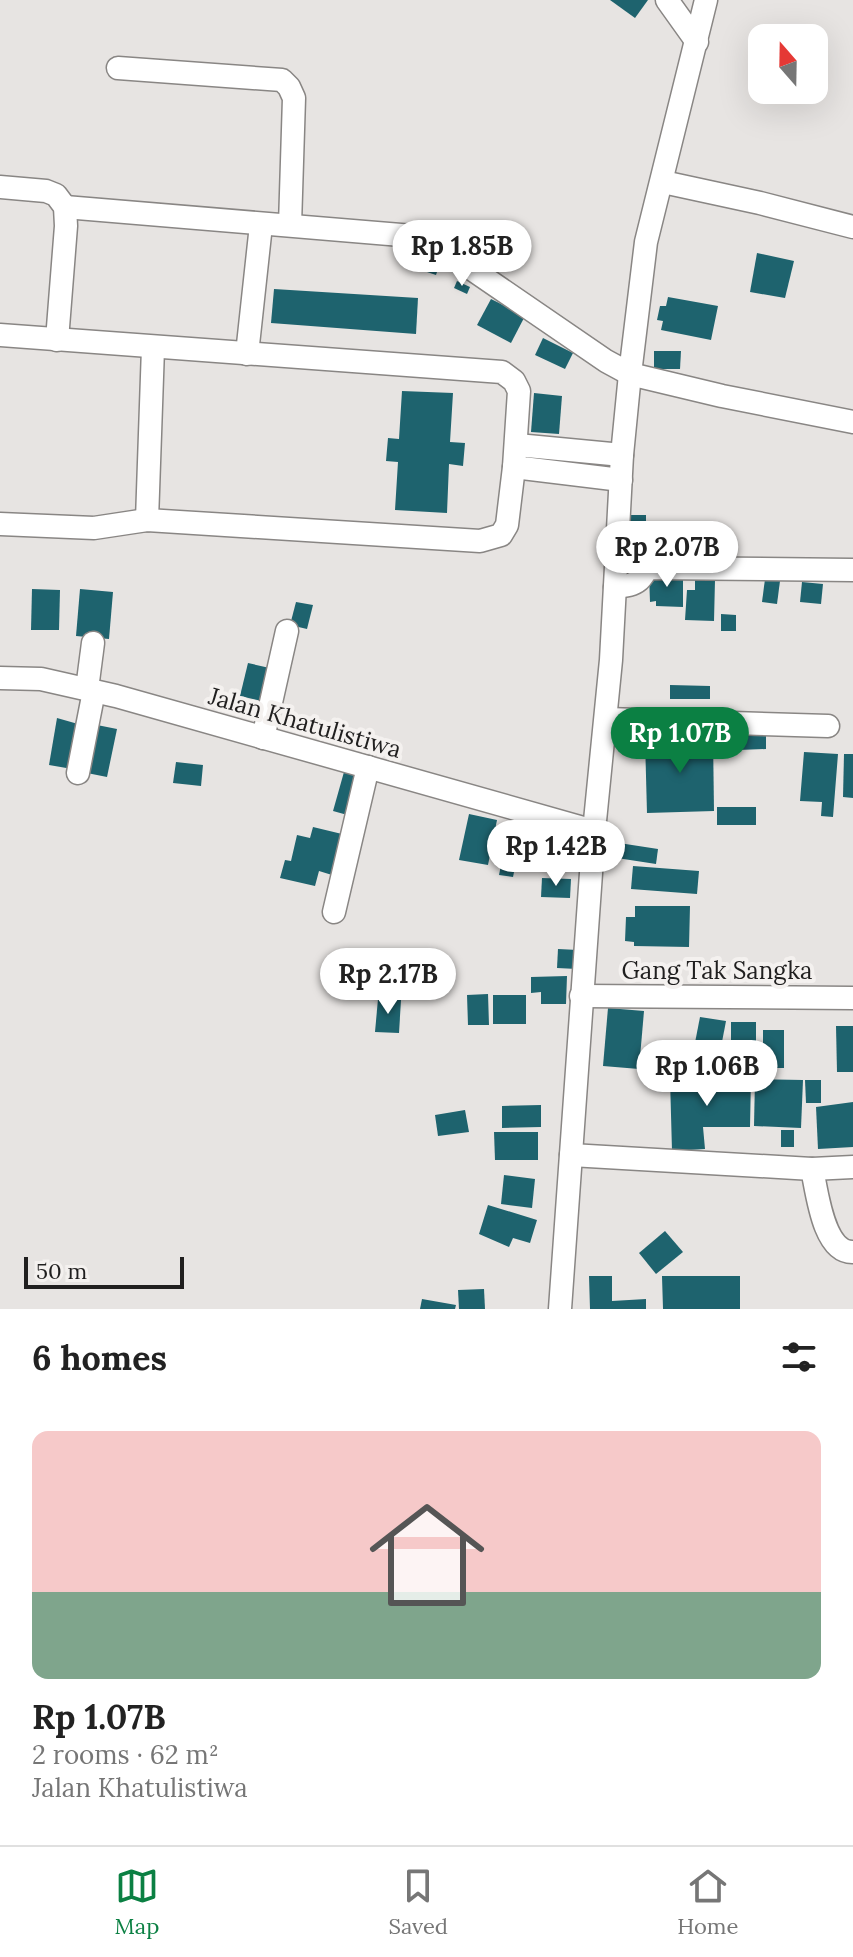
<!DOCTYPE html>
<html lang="en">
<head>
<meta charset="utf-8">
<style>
  :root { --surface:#fff; --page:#f6f6f6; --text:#222; --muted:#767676; --line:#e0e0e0; --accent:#0b8043 }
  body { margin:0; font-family:Lora,serif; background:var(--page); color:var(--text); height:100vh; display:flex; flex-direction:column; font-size:30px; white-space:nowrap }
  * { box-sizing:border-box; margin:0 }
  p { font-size:26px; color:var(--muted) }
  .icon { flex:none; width:44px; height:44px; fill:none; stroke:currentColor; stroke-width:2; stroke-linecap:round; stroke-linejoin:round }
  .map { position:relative; height:1309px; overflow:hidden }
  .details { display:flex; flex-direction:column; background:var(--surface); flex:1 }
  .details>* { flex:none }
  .needle { width:52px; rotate:340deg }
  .buttons { position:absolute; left:748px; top:24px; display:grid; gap:16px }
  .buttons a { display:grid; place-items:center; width:80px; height:80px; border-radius:16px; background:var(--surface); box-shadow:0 8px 32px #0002; font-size:40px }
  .scale { position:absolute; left:24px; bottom:20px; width:160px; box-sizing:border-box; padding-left:8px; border:4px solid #201f1f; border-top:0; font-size:22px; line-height:28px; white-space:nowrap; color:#201f1f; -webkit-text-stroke:6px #f4f1ef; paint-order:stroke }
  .price { position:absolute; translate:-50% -68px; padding:0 18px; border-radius:28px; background:#fff; color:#222; font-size:26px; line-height:52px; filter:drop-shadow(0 2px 4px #0008) }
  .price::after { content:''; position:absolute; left:50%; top:48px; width:24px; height:18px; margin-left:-12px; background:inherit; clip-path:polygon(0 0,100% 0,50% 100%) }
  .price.selected { background:var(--accent); color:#fff }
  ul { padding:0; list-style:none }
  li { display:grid; align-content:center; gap:16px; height:424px; padding:0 32px }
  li+li { border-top:2px solid var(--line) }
  li span { display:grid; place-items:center; height:248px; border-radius:16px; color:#555 }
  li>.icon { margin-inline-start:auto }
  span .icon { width:144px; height:144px; fill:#fffc; stroke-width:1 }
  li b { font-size:34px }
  h2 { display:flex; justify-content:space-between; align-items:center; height:96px; padding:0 32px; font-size:34px }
  .tab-bar { display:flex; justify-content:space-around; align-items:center; height:112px; border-top:2px solid var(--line); background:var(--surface); font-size:22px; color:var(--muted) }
  .tab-bar a { display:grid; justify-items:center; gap:4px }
  .tab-bar .selected { color:var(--accent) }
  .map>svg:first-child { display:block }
</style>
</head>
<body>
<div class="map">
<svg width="853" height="1309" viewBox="0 0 853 1309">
  <rect width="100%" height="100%" fill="#e7e4e2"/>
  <g fill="#1e636e">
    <polygon points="610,0 648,0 635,18"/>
    <polygon points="414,252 441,260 436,275 409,266"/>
    <polygon points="757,253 794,261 785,298 750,292"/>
    <polygon points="457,281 470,287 467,294 454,288"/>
    <polygon points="274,289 418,298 416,334 271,323"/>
    <polygon points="668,297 718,306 711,340 661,330 663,321 657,320 660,306 666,306"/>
    <polygon points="491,299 525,316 511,343 477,325"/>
    <polygon points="543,338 573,353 565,369 535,355"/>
    <polygon points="654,351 681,351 680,369 654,369"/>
    <polygon points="402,391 453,393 450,442 465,443 463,466 449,464 447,513 395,510 398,462 386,461 388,438 399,439"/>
    <polygon points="534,393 562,396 559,434 531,432"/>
    <polygon points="628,515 646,515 646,538 628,537"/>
    <polygon points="683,570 683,607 656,606 656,601 650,602 649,575"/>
    <polygon points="765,579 780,581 777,604 762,602"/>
    <polygon points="695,580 715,580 714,621 685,620 687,590 695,590"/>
    <polygon points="802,582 823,584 821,604 800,602"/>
    <polygon points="32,589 60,590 59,630 31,630"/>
    <polygon points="80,589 113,592 109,639 76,636"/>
    <polygon points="296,602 313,605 307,629 290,625"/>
    <polygon points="721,614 736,615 736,631 721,631"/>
    <polygon points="248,663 274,669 266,702 240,696"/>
    <polygon points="670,685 710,686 710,699 670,699"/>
    <polygon points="57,718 85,726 78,770 49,765"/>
    <polygon points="92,724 117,729 107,777 82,772"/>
    <polygon points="738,732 766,732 766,749 738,750"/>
    <polygon points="713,737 714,811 647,813 645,739"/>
    <polygon points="804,752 838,754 833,817 821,816 822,802 800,801"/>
    <polygon points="844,754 853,754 853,798 843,797"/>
    <polygon points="176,762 203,765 201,786 173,783"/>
    <polygon points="344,772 362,777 351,816 333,811"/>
    <rect x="717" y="807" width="39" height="18"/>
    <polygon points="469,814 497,820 488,865 459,860"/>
    <polygon points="313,827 342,834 332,875 319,871 315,886 280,878 285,860 291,861 297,835 310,838"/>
    <polygon points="619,843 658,849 656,864 617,858"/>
    <polygon points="503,855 517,858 513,877 499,875"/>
    <polygon points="633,866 699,871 697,894 631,889"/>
    <polygon points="542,878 571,879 570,898 541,897"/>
    <polygon points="635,906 690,906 689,947 634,946 634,942 625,941 626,917 635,917"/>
    <polygon points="558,949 578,950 577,969 557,968"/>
    <polygon points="567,976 566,1004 541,1004 541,992 531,993 531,977"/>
    <polygon points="488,994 489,1025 468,1025 467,995"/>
    <rect x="493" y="995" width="33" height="29"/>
    <polygon points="378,999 401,1000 399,1033 375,1032"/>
    <polygon points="608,1008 644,1011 639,1069 603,1066"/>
    <polygon points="700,1017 726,1021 718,1063 692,1058"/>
    <rect x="731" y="1022" width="25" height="46"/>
    <polygon points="836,1026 853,1026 853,1072 837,1072"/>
    <rect x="763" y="1030" width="21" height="38"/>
    <polygon points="699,1076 751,1078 750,1127 703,1127 705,1149 672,1151 670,1078"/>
    <polygon points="755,1079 803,1080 801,1128 754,1126"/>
    <polygon points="805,1080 821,1080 821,1103 806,1103"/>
    <polygon points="853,1102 853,1147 818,1149 816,1107"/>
    <polygon points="541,1105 541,1127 502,1128 502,1106"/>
    <polygon points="465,1110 469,1132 438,1136 435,1115"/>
    <rect x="781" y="1130" width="13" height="17"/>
    <polygon points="494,1132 538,1132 538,1160 495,1160"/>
    <polygon points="504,1175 535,1179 532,1208 501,1204"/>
    <polygon points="488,1205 537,1220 530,1243 513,1238 509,1247 479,1234"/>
    <polygon points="665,1231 683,1252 656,1274 639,1253"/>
    <polygon points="589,1276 612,1276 612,1301 646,1299 646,1309 590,1309"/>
    <polygon points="662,1276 740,1276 740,1309 663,1309"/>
    <polygon points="484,1289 485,1309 459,1309 458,1290"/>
    <polygon points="422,1299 456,1305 455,1309 420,1309"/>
  </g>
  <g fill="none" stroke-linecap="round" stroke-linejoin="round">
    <defs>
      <g id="minor">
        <polyline points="667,0 697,42"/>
        <polyline points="118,68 282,80 289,87 294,98 290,225"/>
        <polyline points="663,182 760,203 853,227"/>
        <polyline points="0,187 46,191 56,195 65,207 66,226 57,340"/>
        <polyline points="65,207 425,237 606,361 630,374 722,396 853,422"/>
        <polyline points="0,335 502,372 514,381 519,391 514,467 621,480"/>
        <polyline points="247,354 261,225"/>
        <polyline points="517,445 622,455"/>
        <polyline points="147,520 153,348"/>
        <polyline points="0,524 94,528 147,520 480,541 501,535 507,525 514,467"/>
        <path d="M615,587C623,586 632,586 639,580C645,574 644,570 653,568L853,570"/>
        <polyline points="0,678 41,679 116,696 594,831"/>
        <polyline points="87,689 93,643"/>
        <polyline points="607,719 828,726"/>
        <polyline points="263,738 287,631"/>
        <polyline points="78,773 94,691"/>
        <polyline points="334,912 368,767"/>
        <polyline points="581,996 853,998"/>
        <path d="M571,1155L812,1169C817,1191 823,1253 853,1252"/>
        <polyline points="812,1169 853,1167"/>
        <polyline points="560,1309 594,831 611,660 622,455 630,374 646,242 706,0"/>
      </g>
    </defs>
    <use href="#minor" stroke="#898684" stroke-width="25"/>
    <use href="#minor" stroke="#fff" stroke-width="22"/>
  </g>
  <g text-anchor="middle" stroke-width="8" stroke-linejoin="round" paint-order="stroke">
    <g font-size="24" fill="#201f1f" stroke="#f4f1ef">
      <text transform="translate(305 723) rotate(16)" y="8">Jalan Khatulistiwa</text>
      <text x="717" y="979">Gang Tak Sangka</text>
    </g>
  </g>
</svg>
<div class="buttons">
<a><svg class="needle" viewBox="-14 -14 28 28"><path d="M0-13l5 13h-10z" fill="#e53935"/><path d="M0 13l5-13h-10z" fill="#767676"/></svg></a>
</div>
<div class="scale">50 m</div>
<b class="price" style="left:462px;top:288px">Rp 1.85B</b>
<b class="price" style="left:667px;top:589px">Rp 2.07B</b>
<b class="price selected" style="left:680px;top:775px">Rp 1.07B</b>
<b class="price" style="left:556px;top:888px">Rp 1.42B</b>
<b class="price" style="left:388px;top:1016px">Rp 2.17B</b>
<b class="price" style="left:707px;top:1108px">Rp 1.06B</b>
</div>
<section class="details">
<h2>6 homes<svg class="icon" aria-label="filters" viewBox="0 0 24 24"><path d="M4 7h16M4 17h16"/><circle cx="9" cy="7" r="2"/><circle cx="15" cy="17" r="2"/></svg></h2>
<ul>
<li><span style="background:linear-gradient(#f6c9c9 65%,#7fa58c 0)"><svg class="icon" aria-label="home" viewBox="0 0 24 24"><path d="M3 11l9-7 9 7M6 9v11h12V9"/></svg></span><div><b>Rp 1.07B</b><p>2 rooms · 62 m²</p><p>Jalan Khatulistiwa</p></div></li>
</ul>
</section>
<nav class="tab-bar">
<a class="selected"><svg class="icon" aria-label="map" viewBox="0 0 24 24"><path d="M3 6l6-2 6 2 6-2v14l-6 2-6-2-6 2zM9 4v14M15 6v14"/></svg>Map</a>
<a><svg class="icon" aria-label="saved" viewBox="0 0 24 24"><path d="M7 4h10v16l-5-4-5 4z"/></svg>Saved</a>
<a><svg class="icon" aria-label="home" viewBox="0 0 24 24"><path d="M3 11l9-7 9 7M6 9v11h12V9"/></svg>Home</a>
</nav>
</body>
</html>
